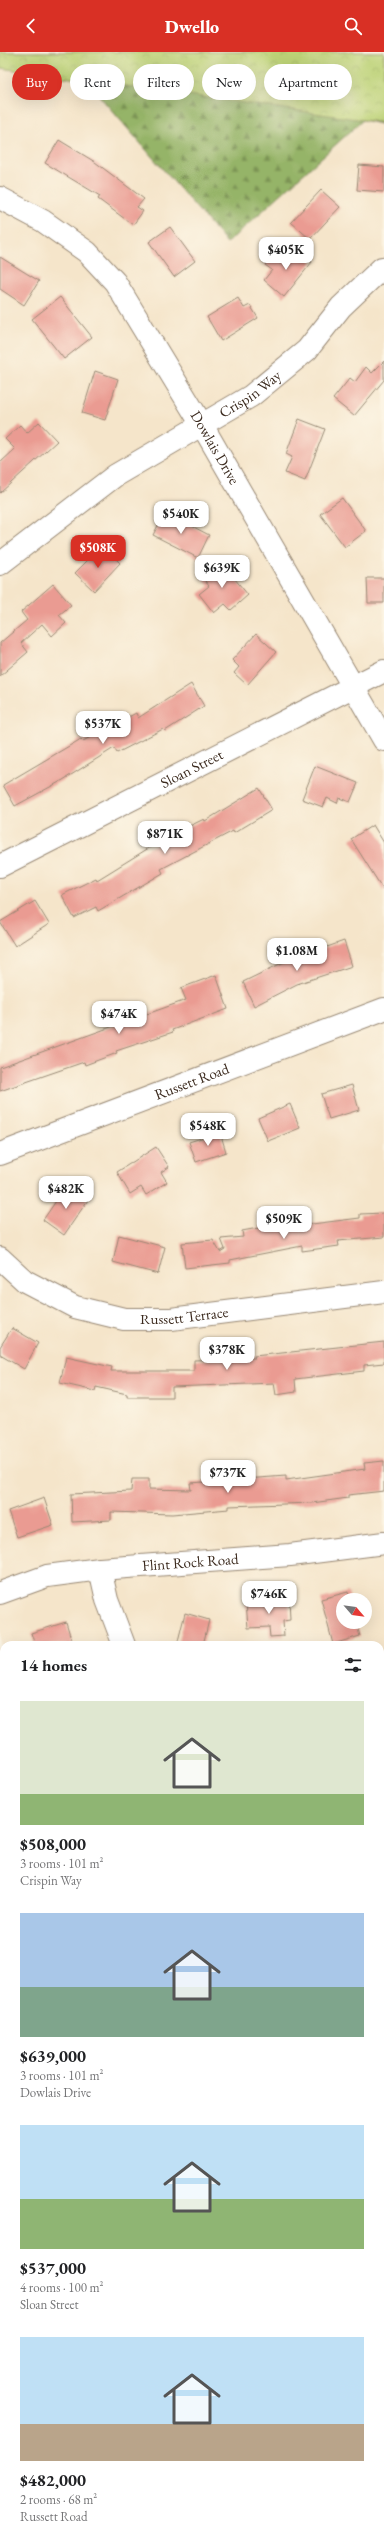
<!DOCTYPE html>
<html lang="en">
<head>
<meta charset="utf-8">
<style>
  :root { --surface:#fff; --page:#f6f6f6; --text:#202124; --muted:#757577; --accent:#d93025 }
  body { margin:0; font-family:"EB Garamond",serif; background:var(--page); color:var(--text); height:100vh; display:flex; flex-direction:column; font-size:15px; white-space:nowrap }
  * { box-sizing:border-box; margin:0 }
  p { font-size:13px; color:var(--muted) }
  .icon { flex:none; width:22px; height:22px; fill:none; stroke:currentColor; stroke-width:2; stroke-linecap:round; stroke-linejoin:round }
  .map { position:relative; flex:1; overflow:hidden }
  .details { position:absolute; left:0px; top:1589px; width:384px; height:904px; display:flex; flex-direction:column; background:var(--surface); border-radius:12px 12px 0 0; box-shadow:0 4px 16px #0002 }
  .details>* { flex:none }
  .top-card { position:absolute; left:12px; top:12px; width:360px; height:36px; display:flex; gap:8px }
  .needle { width:26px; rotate:118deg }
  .tools { position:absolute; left:336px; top:1541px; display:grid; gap:8px }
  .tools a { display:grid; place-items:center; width:36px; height:36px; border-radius:50%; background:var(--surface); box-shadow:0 4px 16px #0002; font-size:20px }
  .price { position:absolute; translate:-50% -34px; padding:0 9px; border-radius:8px; background:#fff; color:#222; font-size:13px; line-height:26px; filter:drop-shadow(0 1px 2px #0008) }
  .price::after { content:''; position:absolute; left:50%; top:24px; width:12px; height:9px; margin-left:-6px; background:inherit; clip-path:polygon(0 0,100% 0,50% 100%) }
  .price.on { background:var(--accent); color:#fff }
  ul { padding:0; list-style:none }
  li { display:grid; align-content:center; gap:8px; height:212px; padding:0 20px }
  li span { display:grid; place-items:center; height:124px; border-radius:0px; color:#555 }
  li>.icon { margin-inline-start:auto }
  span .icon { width:72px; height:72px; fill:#fffc; stroke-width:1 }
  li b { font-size:17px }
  h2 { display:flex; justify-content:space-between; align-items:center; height:48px; padding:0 20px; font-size:17px }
  .tag { padding:0 14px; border-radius:18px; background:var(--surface); box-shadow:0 4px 16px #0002; font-size:14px; line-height:36px }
  .tag.on { background:var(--accent); color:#fff }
  header { display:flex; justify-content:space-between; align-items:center; height:52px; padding:0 20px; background:var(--accent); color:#fff; font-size:18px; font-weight:800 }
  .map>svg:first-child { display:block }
</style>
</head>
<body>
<header><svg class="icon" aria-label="back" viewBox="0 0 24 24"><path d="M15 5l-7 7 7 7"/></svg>Dwello<svg class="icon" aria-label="search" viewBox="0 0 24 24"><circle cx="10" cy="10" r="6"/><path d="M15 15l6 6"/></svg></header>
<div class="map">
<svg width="384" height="2493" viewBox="0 0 384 2493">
  <defs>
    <pattern id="forest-firs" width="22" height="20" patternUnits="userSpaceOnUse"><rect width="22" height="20" fill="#95b467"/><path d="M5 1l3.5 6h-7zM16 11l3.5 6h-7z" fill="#7b9354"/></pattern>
    <pattern id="park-crowns" width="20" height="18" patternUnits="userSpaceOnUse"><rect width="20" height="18" fill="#bcd276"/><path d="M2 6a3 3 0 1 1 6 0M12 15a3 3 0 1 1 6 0" fill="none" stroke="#a2b466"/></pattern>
  </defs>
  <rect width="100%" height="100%" fill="#fcf5e5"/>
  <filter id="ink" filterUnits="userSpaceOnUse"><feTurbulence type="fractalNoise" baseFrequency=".025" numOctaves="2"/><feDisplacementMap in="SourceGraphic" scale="8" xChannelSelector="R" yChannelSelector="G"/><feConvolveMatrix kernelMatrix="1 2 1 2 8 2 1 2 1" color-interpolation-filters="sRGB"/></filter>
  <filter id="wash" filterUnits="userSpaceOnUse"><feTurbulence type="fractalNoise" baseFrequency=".012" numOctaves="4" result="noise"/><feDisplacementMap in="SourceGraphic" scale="16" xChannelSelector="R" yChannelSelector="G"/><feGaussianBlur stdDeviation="0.9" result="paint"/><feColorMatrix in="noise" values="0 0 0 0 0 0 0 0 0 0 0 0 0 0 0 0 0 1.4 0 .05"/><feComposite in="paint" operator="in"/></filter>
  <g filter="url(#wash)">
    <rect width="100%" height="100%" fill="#f5e5ca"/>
    <polygon fill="url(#forest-firs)" stroke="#686f42" points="0,0 384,0 384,73 363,68 227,191 82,24"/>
    <polygon fill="url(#park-crowns)" stroke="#7c7e4a" points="0,0 384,0 384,71 0,16"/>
    <g id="blocks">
      <g fill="#ea9b92">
        <polygon points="59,88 95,110 144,147 137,155 143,159 133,173 98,147 100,144 45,111"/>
        <polygon points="359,113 384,115 384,140 357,138"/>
        <polygon points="321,138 340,155 310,187 291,170"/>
        <polygon points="170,175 195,209 174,225 149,190"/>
        <polygon points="278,196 291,206 296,198 312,210 284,245 264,228 272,218 265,213"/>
        <polygon points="0,205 39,229 24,253 0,237"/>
        <polygon points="60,245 92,285 64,307 32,267"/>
        <polygon points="238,246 244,256 250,253 258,266 221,289 207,265"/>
        <polygon points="384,309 384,328 354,364 333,347 350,326 355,330 366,315 372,321"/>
        <polygon points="95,319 118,327 105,368 82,361"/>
        <polygon points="299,367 325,377 305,429 285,421 292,405 286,402"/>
        <polygon points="39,370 57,389 0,441 0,411 15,397 5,387 20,373 27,381"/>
        <polygon points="342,446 366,479 345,495 320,462"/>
        <polygon points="165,460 209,483 198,506 153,483"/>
        <polygon points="105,496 120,511 94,539 75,521 93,503 95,506"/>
        <polygon points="221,510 248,543 231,558 225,552 214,561 199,542 209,534 202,525"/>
        <polygon points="367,526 384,526 384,551 368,551"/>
        <polygon points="53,532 71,553 59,563 66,571 52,584 42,572 21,591 28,600 0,624 0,591 27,568 21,560"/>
        <polygon points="256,582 276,600 247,633 234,621 239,615 232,608"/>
        <polygon points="191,632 204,654 165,679 163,677 117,701 114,696 63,728 15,754 3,733 81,687 83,689 136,661 138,666"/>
        <polygon points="315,714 358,731 350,750 339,746 337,751 327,746 323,755 302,747"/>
        <polygon points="259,736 272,758 234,781 233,779 161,817 163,821 98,859 96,855 74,866 62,843 96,826 97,828 165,786 204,767 205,769"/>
        <polygon points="373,773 384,791 384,839 351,787"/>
        <polygon points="35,849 49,872 15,894 0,870"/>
        <polygon points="344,889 352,914 297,932 254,954 243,930 282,911"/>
        <polygon points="216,923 228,957 172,978 173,980 116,999 117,1001 85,1013 84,1010 0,1039 0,1015 186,948 181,936"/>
        <polygon points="352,1033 359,1058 329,1067 321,1042"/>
        <polygon points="290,1052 300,1076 268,1089 258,1066"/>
        <polygon points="220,1080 226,1100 196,1110 189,1090"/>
        <polygon points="156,1095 169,1115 161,1120 167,1130 146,1143 141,1135 130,1142 117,1120"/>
        <polygon points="67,1133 88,1148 64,1183 43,1168"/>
        <polygon points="384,1161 384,1185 338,1189 339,1194 302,1199 302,1194 230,1208 230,1211 185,1216 182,1191 213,1188 220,1200 225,1197 221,1187 243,1185 242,1179 280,1172 280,1176 360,1166 360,1162"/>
        <polygon points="119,1183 165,1195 158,1222 113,1210"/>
        <polygon points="12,1276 38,1291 24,1317 0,1303 0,1295"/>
        <polygon points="384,1290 384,1311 364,1313 364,1319 295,1327 296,1340 276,1343 274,1331 172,1335 172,1345 127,1345 127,1342 96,1335 95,1339 60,1331 66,1305 112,1315 111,1319 194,1319 194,1308 255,1306 254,1304"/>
        <polygon points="384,1409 384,1439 348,1443 348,1446 312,1451 229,1454 229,1457 172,1462 111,1460 111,1468 72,1470 71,1442 131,1439 132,1427 149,1427 149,1437 191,1438 190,1431 286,1424 286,1428 365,1417 364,1411"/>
        <polygon points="44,1446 53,1473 17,1485 8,1459"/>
        <polygon points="348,1540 350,1548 343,1548 343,1570 356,1570 360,1584 333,1592 321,1547"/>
        <polygon points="289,1546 290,1568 283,1569 284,1584 270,1585 269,1575 248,1576 246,1549"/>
        <polygon points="185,1561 209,1568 203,1593 177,1593"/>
        <polygon points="66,1570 73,1593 35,1593 31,1581"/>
      </g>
    </g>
  </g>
  <g filter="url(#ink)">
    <use href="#blocks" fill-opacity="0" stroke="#988874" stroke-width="1"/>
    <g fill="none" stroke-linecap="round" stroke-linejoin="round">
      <defs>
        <g id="minor">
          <path id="s1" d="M0,146L43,169L87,200L115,230L202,373L384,688"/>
          <path id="s2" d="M0,512L116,423L251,344L307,298L341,255L382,216"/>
          <path id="s3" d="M0,814L384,619"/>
          <path id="s4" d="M0,1102L384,957"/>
          <path id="s5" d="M0,1206L25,1229L75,1255L124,1267H171L384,1240"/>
          <polyline points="100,1517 107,1548 124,1593"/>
          <path id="s6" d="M0,1541L47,1524L100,1517L290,1503L384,1491"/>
          <polyline points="0,1939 4,1947"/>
          <polyline points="380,2094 384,2100"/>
          <polyline points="0,2429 4,2434"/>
          <polyline points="51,2489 54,2493"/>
          <polyline points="380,2489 384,2493"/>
        </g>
      </defs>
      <use href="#minor" stroke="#988874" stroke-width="24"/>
      <use href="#minor" stroke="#fff" stroke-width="22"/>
    </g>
  </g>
  <g text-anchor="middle" stroke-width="3.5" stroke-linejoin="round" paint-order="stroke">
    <g font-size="15" fill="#3b2a1e" stroke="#fcf5e5">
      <text dy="5" stroke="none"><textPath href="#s2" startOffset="303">Crispin Way</textPath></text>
      <text dy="5" stroke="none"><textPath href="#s1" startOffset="337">Dowlais Drive</textPath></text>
      <text dy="5" stroke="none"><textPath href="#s3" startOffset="215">Sloan Street</textPath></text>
      <text dy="5" stroke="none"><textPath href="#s4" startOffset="205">Russett Road</textPath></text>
      <text dy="5" stroke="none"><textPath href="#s5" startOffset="201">Russett Terrace</textPath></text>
      <text dy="5" stroke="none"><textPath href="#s6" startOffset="194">Flint Rock Road</textPath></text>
    </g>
  </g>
</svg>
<div class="tools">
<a><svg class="needle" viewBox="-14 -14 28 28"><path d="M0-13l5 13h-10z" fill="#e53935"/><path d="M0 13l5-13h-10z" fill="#757577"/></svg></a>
</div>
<b class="price" style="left:286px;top:219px">$405K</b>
<b class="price" style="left:181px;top:483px">$540K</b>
<b class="price on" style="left:98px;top:517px">$508K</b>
<b class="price" style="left:222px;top:537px">$639K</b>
<b class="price" style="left:103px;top:693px">$537K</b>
<b class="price" style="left:165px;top:803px">$871K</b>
<b class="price" style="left:297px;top:920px">$1.08M</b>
<b class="price" style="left:119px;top:983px">$474K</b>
<b class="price" style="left:208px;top:1095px">$548K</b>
<b class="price" style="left:66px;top:1158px">$482K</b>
<b class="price" style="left:284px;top:1188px">$509K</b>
<b class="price" style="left:227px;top:1319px">$378K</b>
<b class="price" style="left:228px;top:1442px">$737K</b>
<b class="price" style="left:269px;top:1563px">$746K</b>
<div class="top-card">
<a class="tag on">Buy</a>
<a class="tag">Rent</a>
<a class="tag">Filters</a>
<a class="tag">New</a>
<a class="tag">Apartment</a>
</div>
<section class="details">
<h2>14 homes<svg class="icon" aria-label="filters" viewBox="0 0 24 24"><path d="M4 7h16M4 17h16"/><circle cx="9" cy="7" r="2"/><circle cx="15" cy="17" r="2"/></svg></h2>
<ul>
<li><span style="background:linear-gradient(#dfe7d0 75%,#8fb573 0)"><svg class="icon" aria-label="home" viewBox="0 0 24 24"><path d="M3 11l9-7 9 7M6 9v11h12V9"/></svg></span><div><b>$508,000</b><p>3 rooms · 101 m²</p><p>Crispin Way</p></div></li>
<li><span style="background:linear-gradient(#a9c7e8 60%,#7fa58c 0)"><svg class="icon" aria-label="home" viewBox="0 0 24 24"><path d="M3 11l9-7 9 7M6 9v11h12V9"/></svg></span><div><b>$639,000</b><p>3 rooms · 101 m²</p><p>Dowlais Drive</p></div></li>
<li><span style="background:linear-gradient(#bfe0f5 60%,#8fb573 0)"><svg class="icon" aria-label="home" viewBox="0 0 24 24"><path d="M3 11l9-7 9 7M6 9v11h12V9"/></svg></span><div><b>$537,000</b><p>4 rooms · 100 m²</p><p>Sloan Street</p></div></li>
<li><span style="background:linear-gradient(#bfe0f5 70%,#b9a48a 0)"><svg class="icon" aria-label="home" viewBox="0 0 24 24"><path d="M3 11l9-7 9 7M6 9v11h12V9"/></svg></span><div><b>$482,000</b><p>2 rooms · 68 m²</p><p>Russett Road</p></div></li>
</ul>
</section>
</div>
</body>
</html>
